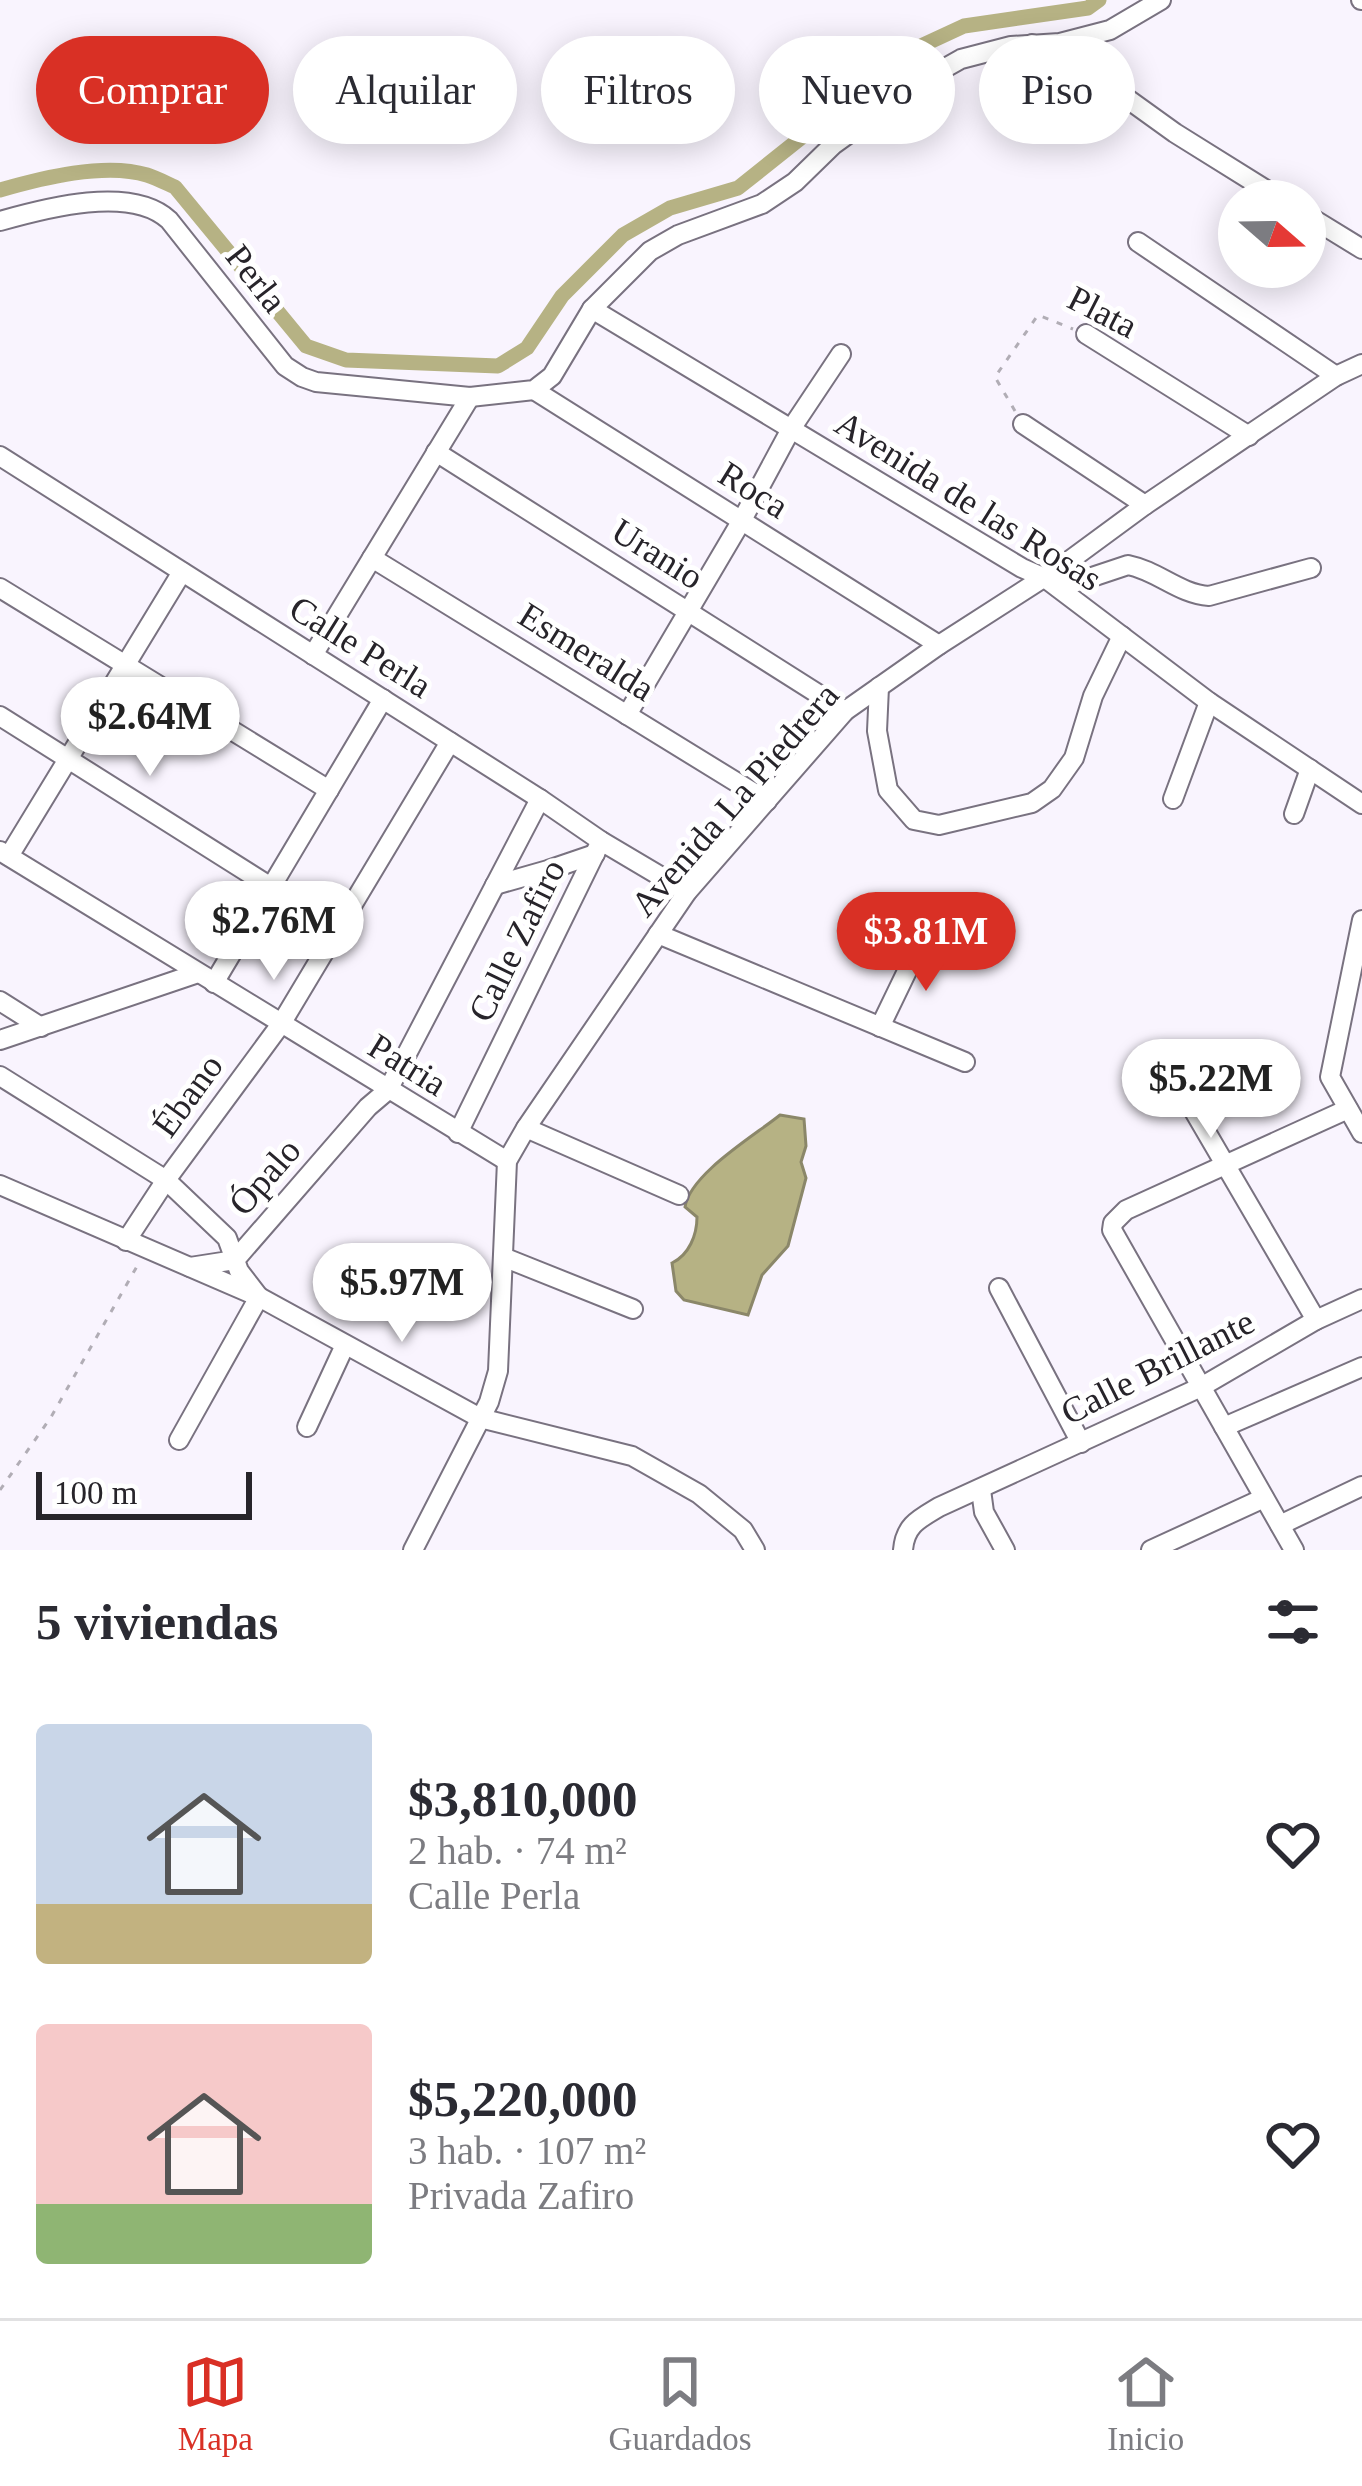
<!DOCTYPE html>
<html lang="es">
<head>
<meta charset="utf-8">
<style>
  :root { --surface:#fff; --page:#f2f2f3; --text:#2b2b33; --muted:#7c7c81; --line:#e1e1e2; --accent:#d93025 }
  body { margin:0; font-family:Georgia,serif; background:var(--page); color:var(--text); height:100vh; display:flex; flex-direction:column; font-size:45px; white-space:nowrap }
  * { box-sizing:border-box; margin:0 }
  p { font-size:39px; color:var(--muted) }
  .icon { flex:none; width:66px; height:66px; fill:none; stroke:currentColor; stroke-width:2; stroke-linecap:round; stroke-linejoin:round }
  .map { position:relative; height:1550px; overflow:hidden }
  .panel { display:flex; flex-direction:column; background:var(--surface); flex:1 }
  .panel>* { flex:none }
  .top-card { position:absolute; left:36px; top:36px; width:1290px; height:108px; display:flex; gap:24px }
  .needle { width:78px; rotate:110deg }
  .buttons { position:absolute; left:1218px; top:180px; display:grid; gap:24px }
  .buttons a { display:grid; place-items:center; width:108px; height:108px; border-radius:50%; background:var(--surface); box-shadow:0 6px 30px #0003; font-size:60px }
  .scale { position:absolute; left:36px; bottom:30px; width:216px; box-sizing:border-box; padding-left:12px; border:6px solid #27242a; border-top:0; font-size:33px; line-height:42px; white-space:nowrap; color:#27242a; -webkit-text-stroke:9px #fff; paint-order:stroke }
  .price { position:absolute; translate:-50% -102px; padding:0 27px; border-radius:42px; background:#fff; color:#222; font-size:39px; line-height:78px; filter:drop-shadow(0 3px 6px #0008) }
  .price::after { content:''; position:absolute; left:50%; top:72px; width:36px; height:27px; margin-left:-18px; background:inherit; clip-path:polygon(0 0,100% 0,50% 100%) }
  .price.current { background:var(--accent); color:#fff }
  ul { padding:0; list-style:none }
  li { display:flex; align-items:center; gap:36px; height:300px; padding:0 36px }
  li span { display:grid; place-items:center; flex:none; width:336px; height:240px; border-radius:12px; color:#555 }
  li>.icon { margin-inline-start:auto }
  span .icon { width:144px; height:144px; fill:#fffc; stroke-width:1 }
  li b { font-size:51px }
  h2 { display:flex; justify-content:space-between; align-items:center; height:144px; padding:0 36px; font-size:51px }
  .chip { padding:0 42px; border-radius:54px; background:var(--surface); box-shadow:0 6px 30px #0003; font-size:42px; line-height:108px }
  .chip.current { background:var(--accent); color:#fff }
  .dock { display:flex; justify-content:space-around; align-items:center; height:168px; border-top:3px solid var(--line); background:var(--surface); font-size:33px; color:var(--muted) }
  .dock a { display:grid; justify-items:center; gap:6px }
  .dock .current { color:var(--accent) }
  .map>svg:first-child { display:block }
</style>
</head>
<body>
<div class="map">
<svg width="1362" height="1550" viewBox="0 0 1362 1550">
  <rect width="100%" height="100%" fill="#f9f4fe"/>
  <path fill="#b6b284" stroke="#8b8769" stroke-width="3" d="M780,1115L804,1119L806,1146L801,1162L806,1178L788,1246L762,1275L748,1315L684,1300L676,1291L672,1263C689,1255 697,1235 697,1217L685,1207C690,1174 754,1136 780,1115Z"/>
  <g fill="none" stroke-linecap="round" stroke-linejoin="round">
    <path stroke="#b6b284" stroke-width="15" d="M0,190C42,178 105,162 147,175C156,178 166,183 175,187L306,346L346,360L498,366L527,348L562,296L623,235L670,208L738,188L910,51L964,26L1088,8L1099,0"/>
    <defs>
      <g id="minor">
        <polyline points="1361,0 1362,0"/>
        <polyline points="1032,44 1044,71 1049,76 1063,81 1103,85 1118,92 1175,133 1284,201"/>
        <polyline points="1305,214 1362,249"/>
        <path d="M0,221C46,208 131,185 169,220L285,366L302,377L316,382L470,397L534,390L552,376L592,309L650,251L678,235L762,204L795,182L833,145L922,81L961,59L1011,46L1060,43L1110,30L1161,0"/>
        <polyline points="1138,242 1336,376"/>
        <polyline points="592,309 1022,568 1045,578 1209,702 1362,804"/>
        <polyline points="1086,334 1249,436"/>
        <polyline points="534,390 939,645"/>
        <polyline points="1023,424 1145,505"/>
        <polyline points="436,452 845,711"/>
        <polyline points="0,456 540,799 601,841 687,892"/>
        <polyline points="372,558 767,801"/>
        <polyline points="0,588 329,790"/>
        <path d="M1059,588L1128,565C1158,571 1179,594 1209,596L1311,568"/>
        <polyline points="313,655 470,397"/>
        <polyline points="879,687 877,731 888,790 914,820 939,825 1032,803 1052,789 1074,758 1093,696 1122,636"/>
        <polyline points="627,715 742,520 791,429 841,354"/>
        <polyline points="0,716 271,887"/>
        <polyline points="1173,799 1209,702"/>
        <polyline points="1294,814 1310,769"/>
        <polyline points="0,851 507,1161"/>
        <polyline points="9,856 182,572"/>
        <polyline points="495,885 548,870 595,854"/>
        <polyline points="1362,920 1330,1077 1362,1133"/>
        <polyline points="658,934 965,1062"/>
        <polyline points="214,983 383,699"/>
        <polyline points="0,1001 41,1027"/>
        <polyline points="880,1027 923,938"/>
        <polyline points="0,1040 198,973"/>
        <polyline points="0,1076 166,1180 227,1238 235,1260 190,1267"/>
        <polyline points="1191,1106 1316,1320"/>
        <polyline points="526,1128 679,1195"/>
        <polyline points="458,1133 601,841"/>
        <polyline points="0,1185 259,1297 480,1418 632,1456 699,1494 743,1530 755,1550"/>
        <polyline points="126,1241 166,1180 281,1024 450,742"/>
        <polyline points="503,1257 633,1309"/>
        <polyline points="999,1288 1081,1443"/>
        <polyline points="307,1427 345,1345"/>
        <polyline points="1224,1427 1362,1367"/>
        <polyline points="179,1440 259,1297 239,1271 235,1260 368,1107 388,1090 540,799"/>
        <polyline points="981,1490 984,1512 1005,1550"/>
        <polyline points="1280,1525 1362,1486"/>
        <polyline points="413,1550 489,1402 498,1371 507,1161 526,1128 687,892 845,711 939,645 1062,566 1145,505 1336,376 1362,364"/>
        <path d="M903,1550C905,1525 919,1519 939,1507L1201,1387L1316,1320L1362,1299"/>
        <polyline points="1151,1550 1264,1498"/>
        <polyline points="1294,1550 1112,1230 1113,1223 1126,1210 1348,1109"/>
      </g>
    </defs>
    <use href="#minor" stroke="#797280" stroke-width="22"/>
    <g stroke="#b1adb5" stroke-width="3" stroke-dasharray="6 9" stroke-linecap="butt">
      <polyline points="1015,411 995,377 1038,315 1073,329"/>
      <polyline points="0,1490 51,1417 140,1261"/>
    </g>
    <use href="#minor" stroke="#fff" stroke-width="18"/>
  </g>
  <g text-anchor="middle" stroke-width="10" stroke-linejoin="round" paint-order="stroke">
    <g font-size="36" fill="#27242a" stroke="#fff">
      <text transform="translate(257 278) rotate(52)" y="13">Perla</text>
      <text transform="translate(1103 311) rotate(27)" y="13">Plata</text>
      <text transform="translate(754 489) rotate(32)" y="13">Roca</text>
      <text transform="translate(969 500) rotate(32)" y="13">Avenida de las Rosas</text>
      <text transform="translate(658 553) rotate(32)" y="13">Uranio</text>
      <text transform="translate(361 646) rotate(32)" y="13">Calle Perla</text>
      <text transform="translate(587 651) rotate(32)" y="13">Esmeralda</text>
      <text transform="translate(734 799) rotate(-49)" y="13">Avenida La Piedrera</text>
      <text transform="translate(516 940) rotate(-64)" y="13">Calle Zafiro</text>
      <text transform="translate(408 1064) rotate(32)" y="13">Patria</text>
      <text transform="translate(187 1095) rotate(-54)" y="13">Ébano</text>
      <text transform="translate(264 1176) rotate(-49)" y="13">Ópalo</text>
      <text transform="translate(1157 1366) rotate(-27)" y="13">Calle Brillante</text>
    </g>
  </g>
</svg>
<div class="buttons">
<a><svg class="needle" viewBox="-14 -14 28 28"><path d="M0-13l5 13h-10z" fill="#e53935"/><path d="M0 13l5-13h-10z" fill="#7c7c81"/></svg></a>
</div>
<div class="scale">100 m</div>
<b class="price" style="left:150px;top:779px">$2.64M</b>
<b class="price" style="left:274px;top:983px">$2.76M</b>
<b class="price current" style="left:926px;top:994px">$3.81M</b>
<b class="price" style="left:1211px;top:1141px">$5.22M</b>
<b class="price" style="left:402px;top:1345px">$5.97M</b>
<div class="top-card">
<a class="chip current">Comprar</a>
<a class="chip">Alquilar</a>
<a class="chip">Filtros</a>
<a class="chip">Nuevo</a>
<a class="chip">Piso</a>
</div>
</div>
<section class="panel">
<h2>5 viviendas<svg class="icon" aria-label="filters" viewBox="0 0 24 24"><path d="M4 7h16M4 17h16"/><circle cx="9" cy="7" r="2"/><circle cx="15" cy="17" r="2"/></svg></h2>
<ul>
<li><span style="background:linear-gradient(#c9d6e8 75%,#c2b280 0)"><svg class="icon" aria-label="home" viewBox="0 0 24 24"><path d="M3 11l9-7 9 7M6 9v11h12V9"/></svg></span><div><b>$3,810,000</b><p>2 hab. · 74 m²</p><p>Calle Perla</p></div><svg class="icon" aria-label="heart" viewBox="0 0 24 24"><path d="M12 20l-8-8c-3-5 5-10 8-4 3-6 11-1 8 4z"/></svg></li>
<li><span style="background:linear-gradient(#f6c9c9 75%,#8fb573 0)"><svg class="icon" aria-label="home" viewBox="0 0 24 24"><path d="M3 11l9-7 9 7M6 9v11h12V9"/></svg></span><div><b>$5,220,000</b><p>3 hab. · 107 m²</p><p>Privada Zafiro</p></div><svg class="icon" aria-label="heart" viewBox="0 0 24 24"><path d="M12 20l-8-8c-3-5 5-10 8-4 3-6 11-1 8 4z"/></svg></li>
</ul>
</section>
<nav class="dock">
<a class="current"><svg class="icon" aria-label="map" viewBox="0 0 24 24"><path d="M3 6l6-2 6 2 6-2v14l-6 2-6-2-6 2zM9 4v14M15 6v14"/></svg>Mapa</a>
<a><svg class="icon" aria-label="saved" viewBox="0 0 24 24"><path d="M7 4h10v16l-5-4-5 4z"/></svg>Guardados</a>
<a><svg class="icon" aria-label="home" viewBox="0 0 24 24"><path d="M3 11l9-7 9 7M6 9v11h12V9"/></svg>Inicio</a>
</nav>
</body>
</html>
